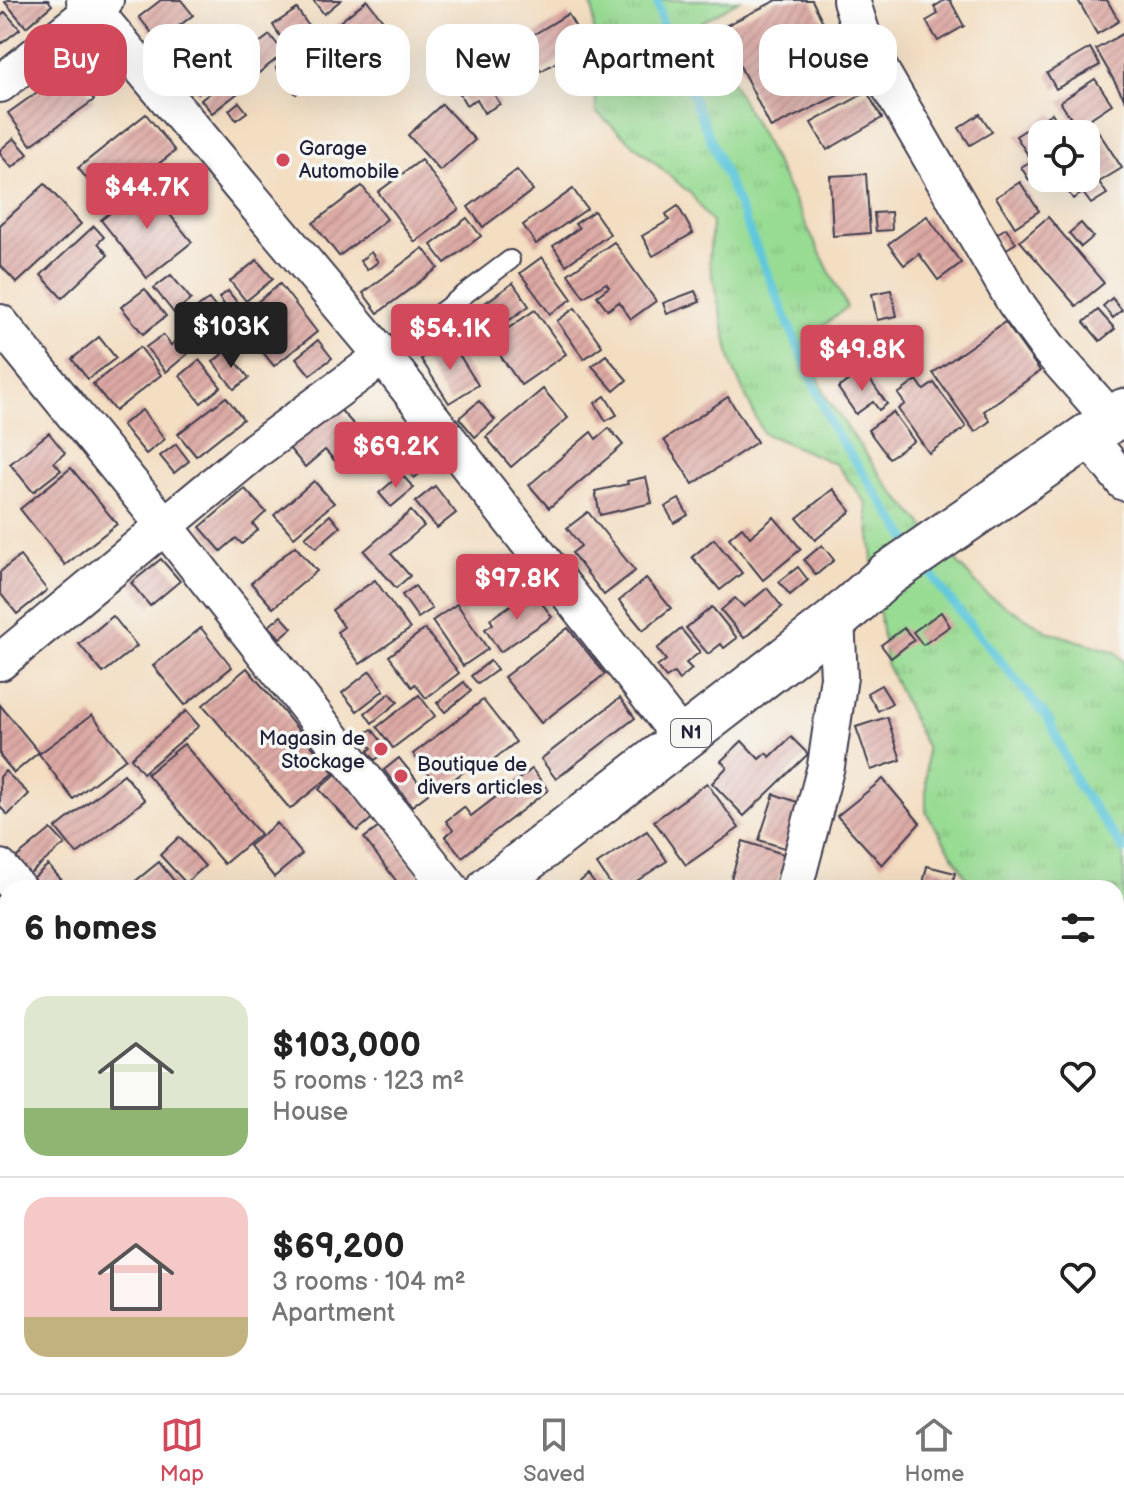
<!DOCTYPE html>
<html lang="en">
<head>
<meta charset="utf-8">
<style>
  :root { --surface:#fff; --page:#f2f2f2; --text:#222; --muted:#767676; --line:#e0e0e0; --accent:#d1495b }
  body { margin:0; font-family:"Balsamiq Sans",sans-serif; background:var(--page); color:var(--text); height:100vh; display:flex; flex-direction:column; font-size:30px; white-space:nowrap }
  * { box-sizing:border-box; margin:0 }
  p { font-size:26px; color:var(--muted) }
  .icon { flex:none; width:44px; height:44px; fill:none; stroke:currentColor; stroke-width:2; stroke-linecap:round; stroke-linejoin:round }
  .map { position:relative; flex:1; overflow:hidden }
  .sheet { position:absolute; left:0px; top:880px; width:1124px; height:514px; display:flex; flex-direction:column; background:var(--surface); border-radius:24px 24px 0 0; box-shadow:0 8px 32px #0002 }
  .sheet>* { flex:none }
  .banner { position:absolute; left:24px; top:24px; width:1076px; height:72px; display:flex; gap:16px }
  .tools { position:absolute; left:1028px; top:120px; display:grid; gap:16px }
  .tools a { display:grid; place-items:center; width:72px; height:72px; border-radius:16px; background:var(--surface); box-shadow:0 8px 32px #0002; font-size:40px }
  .price { position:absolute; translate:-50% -68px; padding:0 18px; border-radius:8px; background:var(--accent); color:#fff; font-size:26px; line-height:52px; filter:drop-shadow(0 2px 4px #0008) }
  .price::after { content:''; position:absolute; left:50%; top:48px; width:24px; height:18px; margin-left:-12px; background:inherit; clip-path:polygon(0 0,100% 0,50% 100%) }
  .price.current { background:#222; color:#fff }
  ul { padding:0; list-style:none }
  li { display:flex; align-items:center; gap:24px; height:200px; padding:0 24px }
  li+li { border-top:2px solid var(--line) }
  li span { display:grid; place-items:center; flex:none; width:224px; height:160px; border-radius:24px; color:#555 }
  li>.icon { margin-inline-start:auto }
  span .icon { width:96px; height:96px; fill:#fffc; stroke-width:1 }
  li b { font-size:34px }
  h2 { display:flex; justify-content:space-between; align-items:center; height:96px; padding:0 24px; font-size:34px }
  .chip { padding:0 28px; border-radius:24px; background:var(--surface); box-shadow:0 8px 32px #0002; font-size:28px; line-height:72px }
  .chip.current { background:var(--accent); color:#fff }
  .dock { display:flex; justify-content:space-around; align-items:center; height:112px; border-top:2px solid var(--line); background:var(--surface); font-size:22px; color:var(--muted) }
  .dock a { display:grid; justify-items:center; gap:4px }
  .dock .current { color:var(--accent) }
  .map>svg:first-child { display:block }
</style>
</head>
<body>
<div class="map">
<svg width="1124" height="1393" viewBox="0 0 1124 1393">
  <defs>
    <pattern id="grass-tufts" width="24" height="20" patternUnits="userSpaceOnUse" patternTransform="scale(2)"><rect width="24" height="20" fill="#98db93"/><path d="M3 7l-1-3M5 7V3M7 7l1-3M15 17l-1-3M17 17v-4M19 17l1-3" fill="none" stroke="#83bc80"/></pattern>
    <pattern id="building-hatch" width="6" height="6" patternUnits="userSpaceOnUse" patternTransform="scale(2)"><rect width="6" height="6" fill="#dca8a3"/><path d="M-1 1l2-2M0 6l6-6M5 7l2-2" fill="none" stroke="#bc908d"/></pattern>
  </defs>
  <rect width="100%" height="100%" fill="#f6f6f2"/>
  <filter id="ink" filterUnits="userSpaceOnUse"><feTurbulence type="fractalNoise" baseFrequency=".0125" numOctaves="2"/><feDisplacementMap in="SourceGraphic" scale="16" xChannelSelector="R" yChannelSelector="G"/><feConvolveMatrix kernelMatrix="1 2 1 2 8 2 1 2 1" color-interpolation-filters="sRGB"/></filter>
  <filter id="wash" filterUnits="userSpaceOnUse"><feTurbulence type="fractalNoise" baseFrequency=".006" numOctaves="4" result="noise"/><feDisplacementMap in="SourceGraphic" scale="32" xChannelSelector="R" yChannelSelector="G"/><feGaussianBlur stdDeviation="1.8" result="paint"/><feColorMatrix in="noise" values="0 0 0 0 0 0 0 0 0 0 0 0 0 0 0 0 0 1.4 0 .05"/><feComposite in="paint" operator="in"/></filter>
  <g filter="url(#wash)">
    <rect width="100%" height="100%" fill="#f3dec2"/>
    <polygon fill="url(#grass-tufts)" stroke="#5d7e67" stroke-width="2" points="590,0 740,0 700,23 767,146 847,307 805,341 826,397 888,486 986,594 1049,632 1116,652 1124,662 1124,1120 1116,1116 1116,888 973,888 926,812 926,747 886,663 866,503 836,464 763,433 733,369 709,261 712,223 691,194 596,112 593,11"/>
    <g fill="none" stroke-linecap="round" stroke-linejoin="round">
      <g stroke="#60c8db" stroke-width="9">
        <polyline points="657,0 665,37 688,86 833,429 911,544"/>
        <polyline points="924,562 943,591 1049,720 1077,784 1124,850"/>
      </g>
    </g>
    <g id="blocks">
      <g fill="url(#building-hatch)">
        <polygon points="7,0 48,0 52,5 26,27 5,2"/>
        <polygon points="161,0 181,0 193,15 159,42 139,17"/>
        <polygon points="313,0 341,0 324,14"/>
        <polygon points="367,0 392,32 356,61 331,29"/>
        <polygon points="777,0 812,0 855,87 771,128 721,28"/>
        <polygon points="945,0 950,0 964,26 938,41 926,21 938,14 934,7"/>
        <polygon points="1078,0 1107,0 1119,21 1097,34"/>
        <polygon points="297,9 310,28 285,44 273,25"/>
        <polygon points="5,12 20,29 2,43 0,40 0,17"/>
        <polygon points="568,14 586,45 541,71 523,41"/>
        <polygon points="1124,33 1124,98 1096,49"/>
        <polygon points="270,35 284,53 251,79 236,60"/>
        <polygon points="312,40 332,65 296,94 276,68"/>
        <polygon points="187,44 215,79 198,93 170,58"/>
        <polygon points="1090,48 1100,65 1056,89 1047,73"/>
        <polygon points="471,51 483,72 469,80 457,59"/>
        <polygon points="112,61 121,73 98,89 89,77"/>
        <polygon points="71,68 94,100 31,145 8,113"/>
        <polygon points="236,73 247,86 212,113 201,100"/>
        <polygon points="485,79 500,104 484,113 477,99 466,105 460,94"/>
        <polygon points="1095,79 1112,104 1077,127 1060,102"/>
        <polygon points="867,92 882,118 827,150 811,123"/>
        <polygon points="239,102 247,112 236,120 229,110"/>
        <polygon points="442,104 475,140 440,171 408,135"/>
        <polygon points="1052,113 1064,132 1042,134 1042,146 1028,155 1016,136"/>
        <polygon points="146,114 175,151 107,204 78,168"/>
        <polygon points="980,114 992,132 970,145 959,128"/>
        <polygon points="1098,131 1122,168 1099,182 1107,194 1091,204 1083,193 1073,199 1059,178 1086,178 1086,139"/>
        <polygon points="14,138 28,154 12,168 0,154 0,150"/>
        <polygon points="1035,159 1042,171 1029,180 1021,167"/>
        <polygon points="421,160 459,209 415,242 378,192"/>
        <polygon points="517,170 533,190 483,227 468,207"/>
        <polygon points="866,174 870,233 833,236 830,176"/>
        <polygon points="1020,182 1039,211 1015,227 996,197"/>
        <polygon points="45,184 81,224 17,283 0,265 0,225"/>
        <polygon points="146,185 192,242 147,278 101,220"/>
        <polygon points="362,186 387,219 339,256 313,223"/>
        <polygon points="573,189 587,209 536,244 523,225"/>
        <polygon points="678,206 693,233 653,256 642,236 669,220 666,214"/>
        <polygon points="594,211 610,234 566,265 553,246 579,228 575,224"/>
        <polygon points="891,212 892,230 876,231 874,213"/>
        <polygon points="927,216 961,263 938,280 919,254 904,265 888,244"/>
        <polygon points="1048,217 1104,283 1076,306 1020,241"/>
        <polygon points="467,218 481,236 445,263 431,245"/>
        <polygon points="1081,223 1093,237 1081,247 1069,233"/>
        <polygon points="94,226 104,237 98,243 108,255 62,298 41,275"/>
        <polygon points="1006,228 1016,243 1005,250 995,235"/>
        <polygon points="614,242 656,301 631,319 619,302 608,310 597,296 609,287 606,283 584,297 568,274"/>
        <polygon points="423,248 438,268 378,313 363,293"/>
        <polygon points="371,252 378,262 367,270 360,261"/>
        <polygon points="542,257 572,299 550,314 520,273"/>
        <polygon points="257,260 273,279 246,301 230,281"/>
        <polygon points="171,275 191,299 174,313 154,288"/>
        <polygon points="513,283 529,306 487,336 471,313"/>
        <polygon points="280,284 317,332 274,366 236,319"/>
        <polygon points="145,289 166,316 143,334 121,307"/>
        <polygon points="891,290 897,316 877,320 872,294"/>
        <polygon points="228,291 237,302 228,309 219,298"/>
        <polygon points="695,291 700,302 667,314 663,303"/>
        <polygon points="1112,298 1122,310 1113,318 1103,306"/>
        <polygon points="209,299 226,321 200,341 183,319"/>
        <polygon points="575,308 602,346 584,359 557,321"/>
        <polygon points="535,310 566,354 521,385 490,341"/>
        <polygon points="1098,310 1115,329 1100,341 1084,322"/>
        <polygon points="1005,322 1040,371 984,411 990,421 975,432 933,373"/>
        <polygon points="163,335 171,345 181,337 191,351 166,372 146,347"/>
        <polygon points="99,337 116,358 88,379 72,359"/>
        <polygon points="318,340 332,358 310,375 296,358"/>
        <polygon points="450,340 478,385 449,403 421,359"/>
        <polygon points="841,341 854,358 839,369 826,352"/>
        <polygon points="140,347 161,375 115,411 93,384"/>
        <polygon points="227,350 249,378 234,389 213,362"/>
        <polygon points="606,355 627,380 614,391 592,366"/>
        <polygon points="199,360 221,387 201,403 180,376"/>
        <polygon points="863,370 887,404 879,410 873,402 856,414 838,388"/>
        <polygon points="917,380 924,390 934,383 966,427 929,453 898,409 905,404 898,394"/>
        <polygon points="543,389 568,418 511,467 486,437"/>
        <polygon points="605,396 617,415 606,421 595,403"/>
        <polygon points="226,397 243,419 196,456 178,434"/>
        <polygon points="728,397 757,442 693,484 664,440"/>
        <polygon points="479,401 495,420 475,437 459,418"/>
        <polygon points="337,406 364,436 335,461 325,450 305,467 289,448"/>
        <polygon points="142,410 165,439 146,454 122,425"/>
        <polygon points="893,412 914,441 889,458 868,430"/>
        <polygon points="609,428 623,445 549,508 529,485 591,432 596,439"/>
        <polygon points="49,433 65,453 54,462 61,470 33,492 10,464"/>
        <polygon points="176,444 189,461 174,473 160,456"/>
        <polygon points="425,452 434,462 414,478 406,468"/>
        <polygon points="71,468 117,524 65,565 20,509"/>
        <polygon points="401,474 414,488 391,507 379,493"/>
        <polygon points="646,477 652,503 600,515 595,491 628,484 627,481"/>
        <polygon points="314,481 334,503 294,537 274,515"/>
        <polygon points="435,486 456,513 437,528 415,502"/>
        <polygon points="245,489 266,512 253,524 258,530 242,544 236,538 221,551 200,527"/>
        <polygon points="833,489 851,511 815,540 797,518"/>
        <polygon points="679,499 688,515 674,523 665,507"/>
        <polygon points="411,511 424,526 391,554 410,576 396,588 364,551"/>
        <polygon points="588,512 635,571 604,595 572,553 581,546 567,528"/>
        <polygon points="330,515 340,527 316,548 305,537"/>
        <polygon points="774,517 801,549 763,580 729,538 742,527 750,537"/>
        <polygon points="714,539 742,573 720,590 692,557"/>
        <polygon points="822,545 834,560 816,575 804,560"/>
        <polygon points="295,546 317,571 273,608 251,583"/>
        <polygon points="20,556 47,590 17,614 0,593 0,572"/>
        <polygon points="510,556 522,573 485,597 474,580"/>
        <polygon points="161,559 180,581 150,606 131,583"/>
        <polygon points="798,567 808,580 790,595 779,582"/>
        <polygon points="646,578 671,608 643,630 619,601"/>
        <polygon points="375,580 410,629 360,664 337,632 344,627 332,610"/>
        <polygon points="415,586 432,609 418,618 402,595"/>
        <polygon points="767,588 782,607 744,638 721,610 735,598 744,607"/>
        <polygon points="535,594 552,617 500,652 485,629 493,624 490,619 514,603 517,607"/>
        <polygon points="457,604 488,649 463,666 432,621"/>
        <polygon points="712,607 737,638 724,648 721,644 708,654 686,628"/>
        <polygon points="941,612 950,626 923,645 913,632"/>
        <polygon points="113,616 137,646 103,673 79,644"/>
        <polygon points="281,616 292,628 280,638 269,626"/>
        <polygon points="201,628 232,667 185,705 153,666"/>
        <polygon points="568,628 605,674 541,723 504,677"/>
        <polygon points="904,628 914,640 891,658 881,645"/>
        <polygon points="425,629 459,673 426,698 415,684 412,687 389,656"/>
        <polygon points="681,629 700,652 686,663 692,669 679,680 674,673 666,678 657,667 666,660 657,649"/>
        <polygon points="490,661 497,670 478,684 471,676"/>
        <polygon points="247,668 334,773 290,809 203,705"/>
        <polygon points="370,671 384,690 357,711 342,693"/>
        <polygon points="464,682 471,691 445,712 437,703"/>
        <polygon points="881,685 892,703 878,711 867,693"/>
        <polygon points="390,693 398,702 372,723 365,713"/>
        <polygon points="419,695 435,716 393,748 377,727"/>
        <polygon points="620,698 635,718 556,779 541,759"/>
        <polygon points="483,700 516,742 475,774 470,767 441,789 413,754"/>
        <polygon points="0,705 39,752 14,773 0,756"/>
        <polygon points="186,711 199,726 143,773 131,758"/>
        <polygon points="92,715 126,758 73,799 39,754"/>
        <polygon points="887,717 901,760 871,770 856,727"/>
        <polygon points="372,729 388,750 375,760 368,751 372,748 362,736"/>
        <polygon points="791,737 808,754 744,816 712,783 727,767 721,761 742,741 759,759 766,753 770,757"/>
        <polygon points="184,744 260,834 224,864 147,774"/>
        <polygon points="399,758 428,794 412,806 384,770"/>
        <polygon points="532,769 548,790 462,857 445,836 453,830 446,821 464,807 471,816"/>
        <polygon points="5,771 29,794 8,815 0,807 0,777"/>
        <polygon points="337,773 375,816 357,831 319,789"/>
        <polygon points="124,774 145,800 77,854 56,828"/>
        <polygon points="883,779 920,823 882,865 837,816"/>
        <polygon points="707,783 739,828 686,865 654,821"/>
        <polygon points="774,794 806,805 791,850 759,840"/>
        <polygon points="277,823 302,854 274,877 249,846"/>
        <polygon points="382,825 428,888 388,888 397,882 364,838"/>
        <polygon points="51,829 65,844 29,874 16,858"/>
        <polygon points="647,831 667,861 626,888 613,888 597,864"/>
        <polygon points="179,837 205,866 186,883 160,855"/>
        <polygon points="743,841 786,855 775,888 747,888 730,882"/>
        <polygon points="159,862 180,888 127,888"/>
        <polygon points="48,865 69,888 37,888 31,880"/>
        <polygon points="927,866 955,873 951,888 922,888"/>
        <polygon points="588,875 598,888 572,888"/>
        <polygon points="0,1057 8,1080 8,1116 0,1118"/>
        <polygon points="8,1170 8,1204 0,1206 0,1172"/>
        <polygon points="31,1386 88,1386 82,1393 26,1393"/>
        <polygon points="132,1386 222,1386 221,1393 131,1393"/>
        <polygon points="225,1386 260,1386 258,1393 223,1393"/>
        <polygon points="272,1386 324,1386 323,1393 271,1393"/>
        <polygon points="650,1386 688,1386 696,1393 643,1393"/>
        <polygon points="871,1386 919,1386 923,1393 855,1393"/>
      </g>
    </g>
  </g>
  <g filter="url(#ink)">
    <use href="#blocks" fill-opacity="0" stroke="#413e4f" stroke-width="2"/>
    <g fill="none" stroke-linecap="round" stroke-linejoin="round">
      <defs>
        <polyline id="service" points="383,356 510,260"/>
        <g id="minor">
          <polyline points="85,0 383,356 683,740"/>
          <polyline points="851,0 865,44 1015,302 1049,349 1111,419"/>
          <polyline points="0,84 105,0"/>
          <polyline points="0,323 165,526 450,888"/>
          <polyline points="1087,436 1124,482"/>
          <polyline points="0,662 256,450 383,356"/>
          <polyline points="0,868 17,888"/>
          <polyline points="794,888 826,766 839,677 836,620"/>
          <polyline points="1116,1343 1124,1338"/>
          <polyline points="485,1386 504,1393"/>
          <polyline points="589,1393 592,1386"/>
          <polyline points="1049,1393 1059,1386"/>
        </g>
        <g id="trunk">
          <polyline points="490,888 836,620 888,574 1124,411"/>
          <polyline points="0,1237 8,1235"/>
          <polyline points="0,1326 8,1317"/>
        </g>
      </defs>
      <use href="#service" stroke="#413e4f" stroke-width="22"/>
      <use href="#minor" stroke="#413e4f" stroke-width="40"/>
      <use href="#trunk" stroke="#413e4f" stroke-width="48"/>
      <use href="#service" stroke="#fff" stroke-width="18"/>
      <use href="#minor" stroke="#fff" stroke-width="36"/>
      <use href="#trunk" stroke="#fff" stroke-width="44"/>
    </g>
  </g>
  <g fill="#d1495b" stroke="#f6f6f2" stroke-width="3">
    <circle cx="283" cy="160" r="8"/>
    <circle cx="381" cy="749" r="8"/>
    <circle cx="401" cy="776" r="8"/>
  </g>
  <g text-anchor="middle" stroke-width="7" stroke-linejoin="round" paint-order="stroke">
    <rect fill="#f6f6f2" stroke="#626272" stroke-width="2" x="671" y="719" width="40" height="28" rx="6"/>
    <g font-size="18" font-weight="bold" fill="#22223b">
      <text x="691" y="739">N1</text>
    </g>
    <g font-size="20" fill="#22223b" stroke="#f6f6f2" text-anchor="start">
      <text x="299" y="155">Garage<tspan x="299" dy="23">Automobile</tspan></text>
      <text x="365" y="745" text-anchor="end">Magasin de<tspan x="365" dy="23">Stockage</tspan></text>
      <text x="417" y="771">Boutique de<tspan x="417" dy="23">divers articles</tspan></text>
    </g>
  </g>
</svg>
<div class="tools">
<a><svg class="icon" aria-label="locate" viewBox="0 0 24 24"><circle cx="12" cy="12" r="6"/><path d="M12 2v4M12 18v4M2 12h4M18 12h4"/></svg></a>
</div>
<b class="price" style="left:147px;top:231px">$44.7K</b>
<b class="price current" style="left:231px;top:370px">$103K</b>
<b class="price" style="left:450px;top:372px">$54.1K</b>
<b class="price" style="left:862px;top:393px">$49.8K</b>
<b class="price" style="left:396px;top:490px">$69.2K</b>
<b class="price" style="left:517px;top:622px">$97.8K</b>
<div class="banner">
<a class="chip current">Buy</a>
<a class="chip">Rent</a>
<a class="chip">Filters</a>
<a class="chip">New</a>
<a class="chip">Apartment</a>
<a class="chip">House</a>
</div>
<section class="sheet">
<h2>6 homes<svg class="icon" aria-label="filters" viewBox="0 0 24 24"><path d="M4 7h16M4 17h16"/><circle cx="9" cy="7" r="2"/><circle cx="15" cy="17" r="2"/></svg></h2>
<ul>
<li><span style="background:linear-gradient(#dfe7d0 70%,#8fb573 0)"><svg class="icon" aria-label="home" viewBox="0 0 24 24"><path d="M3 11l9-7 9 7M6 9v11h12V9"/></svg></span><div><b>$103,000</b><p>5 rooms · 123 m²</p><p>House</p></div><svg class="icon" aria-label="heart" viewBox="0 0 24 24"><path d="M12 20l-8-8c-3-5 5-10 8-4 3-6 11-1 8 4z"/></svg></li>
<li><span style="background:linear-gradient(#f6c9c9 75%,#c2b280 0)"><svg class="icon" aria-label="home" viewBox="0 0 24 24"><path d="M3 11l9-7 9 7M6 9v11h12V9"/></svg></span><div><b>$69,200</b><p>3 rooms · 104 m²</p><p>Apartment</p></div><svg class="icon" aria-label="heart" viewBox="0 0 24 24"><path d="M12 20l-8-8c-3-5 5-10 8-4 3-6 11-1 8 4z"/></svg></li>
</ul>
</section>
</div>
<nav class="dock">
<a class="current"><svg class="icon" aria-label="map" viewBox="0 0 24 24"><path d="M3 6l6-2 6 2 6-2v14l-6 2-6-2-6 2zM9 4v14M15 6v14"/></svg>Map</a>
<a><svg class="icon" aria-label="saved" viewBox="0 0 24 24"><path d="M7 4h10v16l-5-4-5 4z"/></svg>Saved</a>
<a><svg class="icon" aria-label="home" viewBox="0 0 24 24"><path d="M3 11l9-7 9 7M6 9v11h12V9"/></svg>Home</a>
</nav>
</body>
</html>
